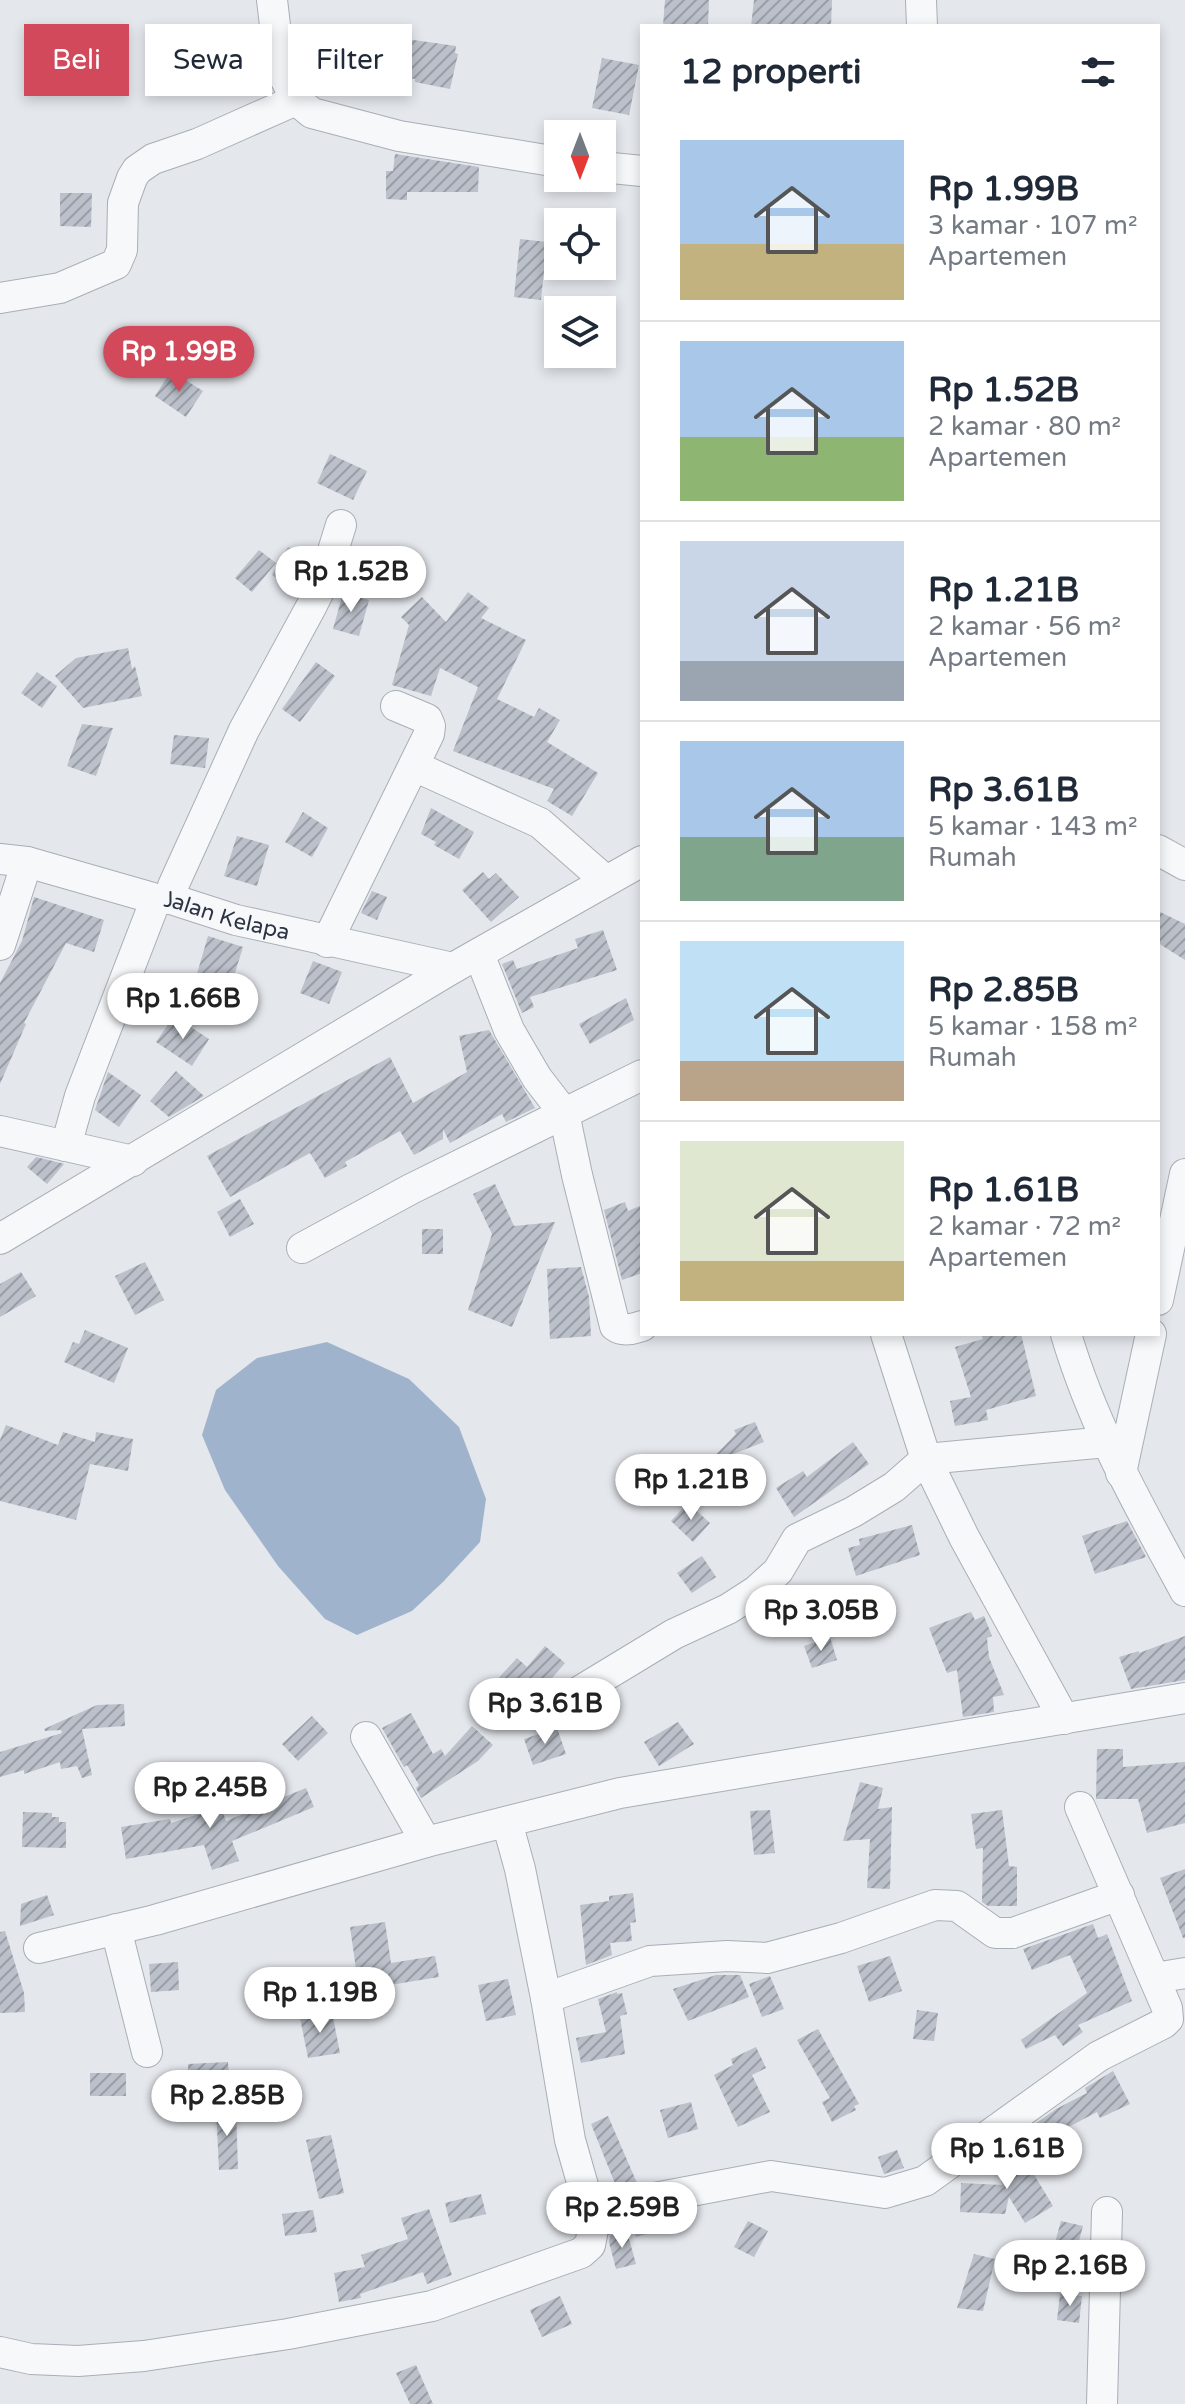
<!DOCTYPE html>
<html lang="id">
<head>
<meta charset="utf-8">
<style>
  :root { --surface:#fff; --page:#f2f2f3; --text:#1f2937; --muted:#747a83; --line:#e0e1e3; --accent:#d1495b }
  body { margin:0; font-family:"Varela Round",sans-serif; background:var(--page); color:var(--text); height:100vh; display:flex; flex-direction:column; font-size:30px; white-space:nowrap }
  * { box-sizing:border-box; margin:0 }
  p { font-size:26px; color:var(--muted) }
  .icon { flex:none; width:44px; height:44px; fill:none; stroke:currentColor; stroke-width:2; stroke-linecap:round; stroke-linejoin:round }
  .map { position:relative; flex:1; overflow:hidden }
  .side { position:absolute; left:640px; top:24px; width:520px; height:1312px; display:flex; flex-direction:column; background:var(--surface); border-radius:0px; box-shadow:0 4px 12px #0003 }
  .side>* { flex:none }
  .guide { position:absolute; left:24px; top:24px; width:496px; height:72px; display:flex; gap:16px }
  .needle { width:52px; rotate:180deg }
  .controls { position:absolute; left:544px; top:120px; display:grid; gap:16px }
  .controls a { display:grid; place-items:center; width:72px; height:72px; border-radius:0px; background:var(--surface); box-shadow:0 4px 12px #0003; font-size:40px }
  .price { position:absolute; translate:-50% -68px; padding:0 18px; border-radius:28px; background:#fff; color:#222; font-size:26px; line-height:52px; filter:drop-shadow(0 2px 4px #0008) }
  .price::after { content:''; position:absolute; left:50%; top:48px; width:24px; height:18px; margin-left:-12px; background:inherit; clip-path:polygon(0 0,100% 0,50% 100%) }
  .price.on { background:var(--accent); color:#fff }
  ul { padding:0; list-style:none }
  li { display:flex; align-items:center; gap:24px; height:200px; padding:0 40px }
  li+li { border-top:2px solid var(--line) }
  li span { display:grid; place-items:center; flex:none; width:224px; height:160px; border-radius:0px; color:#555 }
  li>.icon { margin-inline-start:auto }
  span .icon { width:96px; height:96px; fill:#fffc; stroke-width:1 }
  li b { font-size:34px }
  h2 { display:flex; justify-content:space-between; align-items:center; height:96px; padding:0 40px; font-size:34px }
  .pill { padding:0 28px; border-radius:0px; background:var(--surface); box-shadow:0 4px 12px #0003; font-size:28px; line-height:72px }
  .pill.on { background:var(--accent); color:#fff }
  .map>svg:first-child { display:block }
</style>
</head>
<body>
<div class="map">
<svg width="1185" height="2404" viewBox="0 0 1185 2404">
  <defs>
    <pattern id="building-hatch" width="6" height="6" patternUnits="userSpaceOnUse" patternTransform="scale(2)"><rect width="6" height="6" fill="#bbc0ca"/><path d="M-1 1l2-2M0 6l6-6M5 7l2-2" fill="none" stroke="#989da6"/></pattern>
  </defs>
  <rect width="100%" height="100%" fill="#e4e7ec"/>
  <polygon fill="#9fb4cc" points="327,1342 409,1379 459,1427 486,1499 480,1542 443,1582 412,1611 357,1635 325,1619 278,1566 225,1490 202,1435 216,1390 257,1358"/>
  <g fill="url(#building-hatch)">
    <polygon points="665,0 709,0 708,26 663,26"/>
    <polygon points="754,0 832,0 831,26 751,26"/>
    <polygon points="357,32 456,46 455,53 458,54 450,89 415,82 415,79 381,74 383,61 354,56"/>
    <polygon points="602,58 639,65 629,115 592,108"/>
    <polygon points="395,154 479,167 478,192 407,192 407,200 386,199 386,171 393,171"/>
    <polygon points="60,193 92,193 91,227 60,226"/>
    <polygon points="520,239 547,242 541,300 514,297"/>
    <polygon points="171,371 203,391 186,417 155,396"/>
    <polygon points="330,454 367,471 353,500 317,483"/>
    <polygon points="288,547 311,560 299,591 272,575"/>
    <polygon points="259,550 276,563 252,592 235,578"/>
    <polygon points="468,592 489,608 481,618 526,640 497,699 534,717 539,708 560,720 547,742 598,773 572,816 547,801 554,789 453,751 478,687 440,668 431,696 392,685 409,625 401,617 422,597 446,622"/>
    <polygon points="343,593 369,600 359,636 333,629"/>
    <polygon points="128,648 132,669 135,666 142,696 83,708 55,676 76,658"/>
    <polygon points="316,662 335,676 300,722 282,709"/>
    <polygon points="37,672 57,686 42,708 21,693"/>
    <polygon points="82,724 113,728 96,776 67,766"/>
    <polygon points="174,735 209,738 205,768 170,764"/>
    <polygon points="431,808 474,832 459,859 434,845 436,842 421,834"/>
    <polygon points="303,812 328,828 312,857 285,842"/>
    <polygon points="237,836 269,845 257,886 224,876"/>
    <polygon points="483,872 489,879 496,873 519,897 491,922 462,890"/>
    <polygon points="372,891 387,897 377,920 361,913"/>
    <polygon points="34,897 104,920 94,952 66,943 24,1023 26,1024 0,1084 0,983 22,941"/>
    <polygon points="1158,911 1185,924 1185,960 1158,943"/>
    <polygon points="603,930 617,970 530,997 534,1007 522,1013 502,964 513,960 517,969 578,948 575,939"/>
    <polygon points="208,936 243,947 228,995 194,984"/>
    <polygon points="313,961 342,972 329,1004 300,993"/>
    <polygon points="626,998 634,1020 590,1044 579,1024"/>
    <polygon points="174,1016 209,1039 192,1066 156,1042"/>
    <polygon points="489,1030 535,1108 506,1122 502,1114 450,1143 443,1129 443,1139 414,1155 400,1131 345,1162 347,1166 325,1178 310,1153 230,1197 207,1156 390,1057 413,1103 467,1072 459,1036"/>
    <polygon points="176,1071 204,1096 169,1117 150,1101"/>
    <polygon points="108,1072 141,1095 119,1127 95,1110"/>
    <polygon points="36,1157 61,1163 64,1164 47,1184 27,1167"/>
    <polygon points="495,1184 514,1226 555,1222 512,1327 468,1310 492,1234 473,1194"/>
    <polygon points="240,1199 254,1224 230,1237 217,1212"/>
    <polygon points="625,1202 628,1211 642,1205 642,1273 622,1280 604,1210"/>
    <rect x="422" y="1229" width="21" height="25"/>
    <polygon points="145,1262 164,1300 135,1315 115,1276"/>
    <polygon points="581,1267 589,1297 591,1336 550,1339 547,1269"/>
    <polygon points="21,1272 36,1296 0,1317 0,1284"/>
    <polygon points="85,1330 128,1348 114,1383 64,1362 73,1342 79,1344"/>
    <polygon points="981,1334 1021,1334 1036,1396 986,1410 988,1420 955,1426 950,1401 971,1397 955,1347 983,1339"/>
    <polygon points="755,1422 764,1442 728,1456 742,1470 718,1495 697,1474 736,1434 734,1430"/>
    <polygon points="6,1425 58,1445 63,1432 95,1442 96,1432 133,1439 128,1471 90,1464 76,1520 0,1501 0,1440"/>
    <polygon points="853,1442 869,1464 794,1517 776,1488 803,1471 807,1477"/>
    <polygon points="688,1503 710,1523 693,1542 671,1521"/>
    <polygon points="1127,1521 1146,1557 1095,1574 1082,1536"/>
    <polygon points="912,1525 920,1555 856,1576 848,1548 860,1545 859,1539"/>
    <polygon points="702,1556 716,1577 692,1593 677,1573"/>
    <polygon points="971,1612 975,1620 984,1616 992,1636 987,1638 989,1657 1004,1695 993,1697 994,1712 963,1717 957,1670 947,1673 929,1628"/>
    <polygon points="1185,1636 1185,1680 1131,1689 1119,1657 1139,1651 1139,1653"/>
    <polygon points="830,1637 837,1660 812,1668 804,1646"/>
    <polygon points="545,1646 565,1663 524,1711 493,1684 517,1658 527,1667"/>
    <polygon points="124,1704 125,1726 82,1729 92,1775 82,1778 77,1766 61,1769 60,1762 24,1774 24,1770 0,1777 0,1752 62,1733 61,1730 45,1731 44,1729 97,1705"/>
    <polygon points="411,1713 433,1754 441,1749 445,1756 472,1726 493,1745 478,1761 421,1798 416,1788 419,1785 407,1765 404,1767 382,1728"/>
    <polygon points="312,1716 328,1733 298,1761 282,1744"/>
    <polygon points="678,1722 694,1744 659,1766 644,1742"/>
    <polygon points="557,1728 566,1754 533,1765 524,1739"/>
    <polygon points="1097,1749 1123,1749 1123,1767 1185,1762 1185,1823 1147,1833 1138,1799 1096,1799"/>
    <polygon points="860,1782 883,1788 878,1809 892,1807 890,1889 867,1888 870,1839 843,1841"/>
    <polygon points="306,1788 314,1807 232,1841 239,1861 212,1870 204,1845 126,1859 121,1827 170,1819 171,1823 221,1807 226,1821"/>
    <polygon points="770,1810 775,1853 754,1855 750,1811"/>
    <polygon points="1002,1810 1009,1866 1017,1867 1017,1906 988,1906 982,1902 983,1848 976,1849 971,1814"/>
    <polygon points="23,1812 52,1813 52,1817 59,1817 59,1822 66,1822 66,1848 22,1847"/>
    <polygon points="1185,1869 1185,1938 1183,1938 1160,1878"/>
    <polygon points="633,1893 636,1922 630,1923 632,1941 610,1943 612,1955 586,1965 580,1905 609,1901 609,1896"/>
    <polygon points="47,1895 54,1915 20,1926 21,1904"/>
    <polygon points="385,1922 391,1963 435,1956 439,1977 359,1990 350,1927"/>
    <polygon points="1093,1924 1098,1938 1107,1934 1132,2001 1078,2025 1083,2032 1063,2046 1055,2035 1026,2049 1021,2040 1087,1993 1070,1955 1032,1970 1023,1949"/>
    <polygon points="5,1931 24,1993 25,2012 0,2013 0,1932"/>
    <polygon points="890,1956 902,1991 869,2002 857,1966"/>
    <polygon points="178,1962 179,1990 151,1992 149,1964"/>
    <polygon points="716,1975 740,1975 749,1997 688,2021 673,1989"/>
    <polygon points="770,1976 784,2009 762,2017 749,1984"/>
    <polygon points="508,1979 516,2015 486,2021 478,1985"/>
    <polygon points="617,1992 617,1994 622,1993 627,2014 620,2016 625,2054 581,2063 576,2038 606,2032 598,1999"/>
    <polygon points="917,2010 938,2013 934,2041 913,2039"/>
    <polygon points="332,2012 340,2053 308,2058 300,2018"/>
    <polygon points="818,2029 859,2104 854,2106 856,2110 832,2122 822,2102 830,2098 797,2040"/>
    <polygon points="756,2047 766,2068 752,2075 770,2112 738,2127 714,2075 733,2065 731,2059"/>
    <polygon points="228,2062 230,2093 189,2095 188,2064"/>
    <polygon points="1113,2071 1130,2104 1100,2118 1097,2112 1044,2140 1035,2124 1056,2109 1087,2093 1085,2088"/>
    <rect x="90" y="2073" width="36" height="23"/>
    <polygon points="691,2102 698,2129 668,2138 660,2110"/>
    <polygon points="216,2108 236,2108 238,2169 219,2170"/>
    <polygon points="608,2116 637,2183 624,2190 622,2184 616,2186 591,2124"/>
    <polygon points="331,2135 344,2193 319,2199 306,2140"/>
    <polygon points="897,2150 904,2168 884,2174 878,2157"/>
    <polygon points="1021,2153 1053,2206 1025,2223 1009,2197 1005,2214 960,2212 961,2183 1002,2185 997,2156"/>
    <polygon points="481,2194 486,2214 450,2223 445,2203"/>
    <polygon points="429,2209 452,2275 427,2284 423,2272 360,2294 361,2298 339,2302 334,2273 365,2267 361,2255 408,2239 401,2218"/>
    <polygon points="313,2210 317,2232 285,2236 282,2214"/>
    <polygon points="655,2216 659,2230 636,2237 633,2225"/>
    <polygon points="748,2221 768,2231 754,2257 734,2247"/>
    <polygon points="1061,2221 1083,2226 1076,2252 1054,2246"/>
    <polygon points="626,2228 636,2264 616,2269 609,2242 610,2236"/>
    <polygon points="974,2254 995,2259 983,2311 957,2308"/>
    <polygon points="1060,2294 1082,2296 1079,2323 1057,2320"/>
    <polygon points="560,2296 572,2324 542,2337 530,2310"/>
    <polygon points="416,2365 433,2404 410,2404 396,2373"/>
  </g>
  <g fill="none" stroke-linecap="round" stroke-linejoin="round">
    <defs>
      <g id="minor">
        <polyline points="272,0 280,68 296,100 312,113 399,136 558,162"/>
        <polyline points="921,0 922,26"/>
        <polyline points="602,167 642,171"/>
        <polyline points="0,298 60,288 116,264 122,250 123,203 132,178 137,170 153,159 197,144 296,100"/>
        <polyline points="414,766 540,823 605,880"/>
        <polyline points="1158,850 1185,865"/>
        <path id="s1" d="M0,859L27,862L156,899H171L236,920L453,968"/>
        <polyline points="171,899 173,886 244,730 311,607 323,583 341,525"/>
        <polyline points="327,942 429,734 430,726 427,719 396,706"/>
        <polyline points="0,945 27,862"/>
        <path d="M479,954L509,1030L537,1078L564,1113L577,1175L615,1326C623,1332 633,1329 642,1326"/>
        <polyline points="0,1131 133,1161"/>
        <polyline points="66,1146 80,1096 156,899"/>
        <polyline points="0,1239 453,968 642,861"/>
        <polyline points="302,1248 411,1189 642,1075"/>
        <polyline points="1158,1300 1185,1174"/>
        <polyline points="886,1334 926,1459 964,1537 1064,1719"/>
        <path d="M1066,1334C1093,1426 1140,1508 1185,1591"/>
        <polyline points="1121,1473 1151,1334"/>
        <polyline points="552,1708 674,1634 728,1609 756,1591 778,1571 797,1539 853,1512 894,1487 926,1459 1107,1442"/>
        <polyline points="366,1737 426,1842"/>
        <polyline points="116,1929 147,2052"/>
        <polyline points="39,1948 155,1920 426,1842 620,1793 1185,1698"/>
        <polyline points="1155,1978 1185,1973"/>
        <polyline points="546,1998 650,1961 727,1956 767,1958 841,1938 935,1905 957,1906 995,1933 1013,1933 1119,1895"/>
        <polyline points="594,2224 644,2200 771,2176 885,2193 925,2181 1099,2056 1164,2023 1168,2019 1167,2008 1080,1807"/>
        <polyline points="0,2352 31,2359 78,2361 144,2356 288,2334 432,2306 581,2253 590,2245 594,2224 570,2140 546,1998 520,1869 507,1822"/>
        <polyline points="1102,2404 1107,2212"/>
      </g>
    </defs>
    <use href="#minor" stroke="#a9aeb7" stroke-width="32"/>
    <use href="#minor" stroke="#f7f8fa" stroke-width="30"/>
  </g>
  <g text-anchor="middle" stroke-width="6" stroke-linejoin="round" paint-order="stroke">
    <g font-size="22" fill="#2b3445" stroke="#f4f6f9">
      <text dy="8" stroke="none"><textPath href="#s1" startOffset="234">Jalan Kelapa</textPath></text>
    </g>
  </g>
</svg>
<div class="controls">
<a><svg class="needle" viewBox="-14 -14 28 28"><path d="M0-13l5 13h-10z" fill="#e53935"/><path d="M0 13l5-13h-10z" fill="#747a83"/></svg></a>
<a><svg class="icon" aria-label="locate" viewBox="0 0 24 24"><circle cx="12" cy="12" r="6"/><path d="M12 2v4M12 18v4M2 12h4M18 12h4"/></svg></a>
<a><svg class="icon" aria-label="layers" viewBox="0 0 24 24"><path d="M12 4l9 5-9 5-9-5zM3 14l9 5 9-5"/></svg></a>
</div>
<b class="price on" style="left:179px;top:394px">Rp 1.99B</b>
<b class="price" style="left:351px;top:614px">Rp 1.52B</b>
<b class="price" style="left:183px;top:1041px">Rp 1.66B</b>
<b class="price" style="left:691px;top:1522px">Rp 1.21B</b>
<b class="price" style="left:821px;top:1653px">Rp 3.05B</b>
<b class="price" style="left:545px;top:1746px">Rp 3.61B</b>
<b class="price" style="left:210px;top:1830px">Rp 2.45B</b>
<b class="price" style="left:320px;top:2035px">Rp 1.19B</b>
<b class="price" style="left:227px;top:2138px">Rp 2.85B</b>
<b class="price" style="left:1007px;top:2191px">Rp 1.61B</b>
<b class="price" style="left:622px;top:2250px">Rp 2.59B</b>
<b class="price" style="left:1070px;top:2308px">Rp 2.16B</b>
<div class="guide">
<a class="pill on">Beli</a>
<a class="pill">Sewa</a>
<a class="pill">Filter</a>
</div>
<section class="side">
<h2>12 properti<svg class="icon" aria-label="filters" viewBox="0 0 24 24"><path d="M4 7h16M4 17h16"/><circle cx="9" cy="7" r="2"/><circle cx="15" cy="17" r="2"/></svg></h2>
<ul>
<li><span style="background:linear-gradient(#a9c7e8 65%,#c2b280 0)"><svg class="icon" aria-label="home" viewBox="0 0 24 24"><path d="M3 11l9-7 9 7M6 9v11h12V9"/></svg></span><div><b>Rp 1.99B</b><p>3 kamar · 107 m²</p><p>Apartemen</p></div></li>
<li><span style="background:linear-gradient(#a9c7e8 60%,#8fb573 0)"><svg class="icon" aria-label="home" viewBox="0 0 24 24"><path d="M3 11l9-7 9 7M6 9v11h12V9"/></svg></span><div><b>Rp 1.52B</b><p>2 kamar · 80 m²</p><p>Apartemen</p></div></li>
<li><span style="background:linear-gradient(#c9d6e8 75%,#9aa5b1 0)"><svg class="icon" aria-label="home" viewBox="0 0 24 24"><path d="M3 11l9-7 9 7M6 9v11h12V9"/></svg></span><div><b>Rp 1.21B</b><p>2 kamar · 56 m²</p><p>Apartemen</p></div></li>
<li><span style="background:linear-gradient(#a9c7e8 60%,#7fa58c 0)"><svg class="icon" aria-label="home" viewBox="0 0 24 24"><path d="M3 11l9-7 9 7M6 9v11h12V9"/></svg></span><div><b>Rp 3.61B</b><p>5 kamar · 143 m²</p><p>Rumah</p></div></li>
<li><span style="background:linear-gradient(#bfe0f5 75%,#b9a48a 0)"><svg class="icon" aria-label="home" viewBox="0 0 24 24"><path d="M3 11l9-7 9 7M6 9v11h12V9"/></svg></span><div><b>Rp 2.85B</b><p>5 kamar · 158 m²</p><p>Rumah</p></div></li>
<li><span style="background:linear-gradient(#dfe7d0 75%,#c2b280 0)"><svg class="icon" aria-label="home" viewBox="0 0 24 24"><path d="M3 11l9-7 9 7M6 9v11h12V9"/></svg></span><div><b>Rp 1.61B</b><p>2 kamar · 72 m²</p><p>Apartemen</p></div></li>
</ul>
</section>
</div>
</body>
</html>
